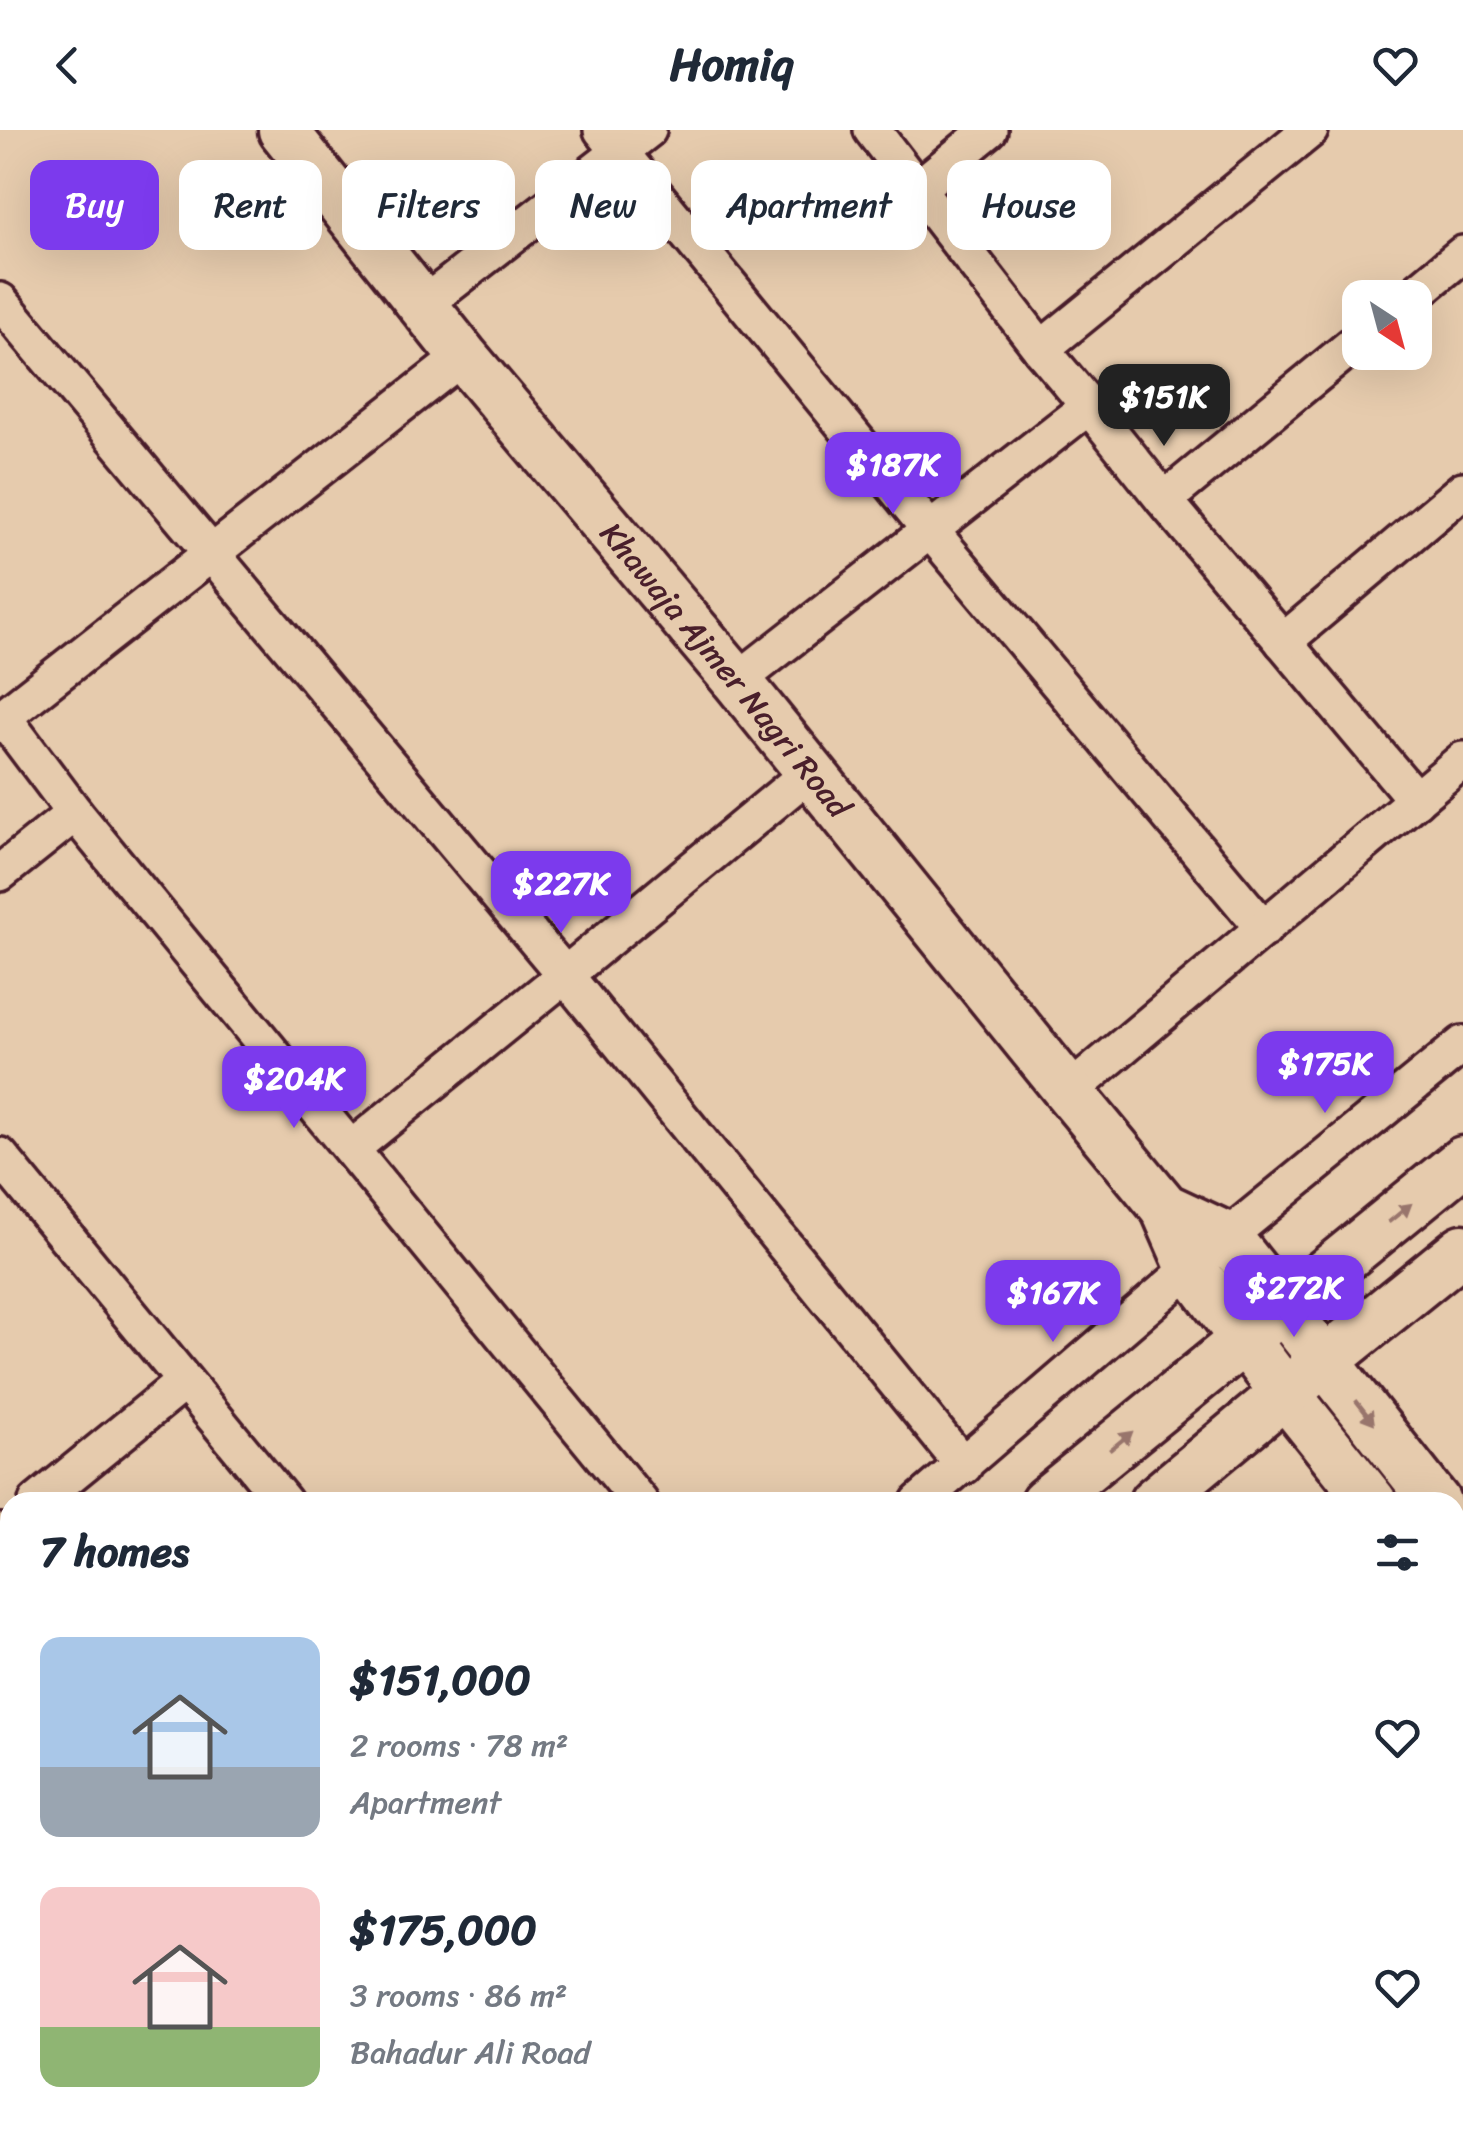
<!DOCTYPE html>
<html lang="en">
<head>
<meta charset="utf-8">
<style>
  :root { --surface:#fff; --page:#f6f6f7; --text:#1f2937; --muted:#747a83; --accent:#7c3aed }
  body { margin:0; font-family:Sriracha,sans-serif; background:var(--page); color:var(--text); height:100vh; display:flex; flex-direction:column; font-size:38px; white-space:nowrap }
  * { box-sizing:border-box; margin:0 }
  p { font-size:32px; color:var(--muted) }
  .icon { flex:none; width:55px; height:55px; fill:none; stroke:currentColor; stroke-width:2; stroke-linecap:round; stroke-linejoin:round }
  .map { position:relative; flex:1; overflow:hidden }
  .details { position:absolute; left:0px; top:1362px; width:1465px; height:642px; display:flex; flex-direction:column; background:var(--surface); border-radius:30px 30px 0 0; box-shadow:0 10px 40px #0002 }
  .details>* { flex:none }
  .top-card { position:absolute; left:30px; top:30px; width:1405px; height:90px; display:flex; gap:20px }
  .needle { width:65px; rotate:144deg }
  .tools { position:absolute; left:1342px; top:150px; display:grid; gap:20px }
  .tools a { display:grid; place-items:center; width:90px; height:90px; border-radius:20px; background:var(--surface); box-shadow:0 10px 40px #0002; font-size:50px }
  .price { position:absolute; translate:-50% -85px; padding:0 22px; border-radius:20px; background:var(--accent); color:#fff; font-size:32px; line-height:65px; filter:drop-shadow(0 2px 5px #0008) }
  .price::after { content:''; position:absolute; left:50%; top:60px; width:30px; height:22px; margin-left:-15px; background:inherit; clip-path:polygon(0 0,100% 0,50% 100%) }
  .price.selected { background:#222; color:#fff }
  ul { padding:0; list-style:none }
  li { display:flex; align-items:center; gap:30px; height:250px; padding:0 40px }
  li span { display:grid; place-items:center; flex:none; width:280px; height:200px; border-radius:20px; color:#555 }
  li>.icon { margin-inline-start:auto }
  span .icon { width:120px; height:120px; fill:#fffc; stroke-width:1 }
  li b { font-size:42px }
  h2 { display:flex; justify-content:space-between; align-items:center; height:120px; padding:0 40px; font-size:42px }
  .tag { padding:0 35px; border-radius:20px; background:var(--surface); box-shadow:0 10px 40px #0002; font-size:35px; line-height:90px }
  .tag.selected { background:var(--accent); color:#fff }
  header { display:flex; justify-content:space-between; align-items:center; height:130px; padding:0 40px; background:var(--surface); font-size:45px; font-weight:700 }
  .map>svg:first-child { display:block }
</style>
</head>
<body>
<header><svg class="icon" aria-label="back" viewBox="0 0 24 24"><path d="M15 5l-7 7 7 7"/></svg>Homiq<svg class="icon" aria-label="heart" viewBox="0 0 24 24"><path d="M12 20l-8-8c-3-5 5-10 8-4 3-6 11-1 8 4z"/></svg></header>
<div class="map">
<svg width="1463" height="2003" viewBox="0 0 1463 2003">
  <rect width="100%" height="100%" fill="#e6cbad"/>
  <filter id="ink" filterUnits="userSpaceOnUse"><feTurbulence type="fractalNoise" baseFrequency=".01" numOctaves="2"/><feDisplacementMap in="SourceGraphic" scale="20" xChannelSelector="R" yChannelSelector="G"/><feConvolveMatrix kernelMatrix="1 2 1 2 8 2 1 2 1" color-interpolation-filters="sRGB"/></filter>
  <g filter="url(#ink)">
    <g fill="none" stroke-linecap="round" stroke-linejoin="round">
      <defs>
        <g id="street">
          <polyline points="602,0 930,400 1264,799"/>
          <polyline points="872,0 1041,219 1089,276 1164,370 1416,670"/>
          <polyline points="917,59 989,0"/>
          <polyline points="1410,168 1463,124"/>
          <polyline points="0,171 565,845 964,1336"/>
          <polyline points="423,175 648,0"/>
          <polyline points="1041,219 1310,0"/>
          <polyline points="463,226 3,587 75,683 640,1372"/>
          <polyline points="1164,370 1360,209"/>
          <polyline points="1283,512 1463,360"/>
          <polyline points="737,551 1089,276"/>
          <polyline points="0,743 75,683"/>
          <polyline points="1069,962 1463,630"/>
          <polyline points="351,1019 565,845 810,642"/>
          <polyline points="0,1026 284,1372"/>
          <polyline points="37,1372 184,1252"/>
          <polyline points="919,1372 1227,1107 1463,914"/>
          <polyline points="0,1402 10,1414"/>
          <polyline points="0,1755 10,1767"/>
          <polyline points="141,2003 151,1995"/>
          <polyline points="1447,2003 1463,1990"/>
        </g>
        <g id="secondary">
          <path id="s1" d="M283,0L463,226L737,551L1069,962L1165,1078L1227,1107L1436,1372"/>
          <polyline points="1165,1078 1191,1138 1285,1263 1372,1372"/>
          <polyline points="1045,1372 1463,1031"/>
          <polyline points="1154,1372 1285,1263 1463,1119"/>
          <polyline points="1455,1397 1463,1407"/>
          <polyline points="1455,1477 1463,1487"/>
          <polyline points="1455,1699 1463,1693"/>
          <polyline points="1455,1754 1463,1748"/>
          <polyline points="275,2003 284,1995"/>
          <polyline points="403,2003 412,1995"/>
          <polyline points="1087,2003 1096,1995"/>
          <polyline points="1152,2003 1161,1995"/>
        </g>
      </defs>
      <use href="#street" stroke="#4a1f2b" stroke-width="42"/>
      <use href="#secondary" stroke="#4a1f2b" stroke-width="55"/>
      <use href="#street" stroke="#e6cbad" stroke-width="35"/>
      <use href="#secondary" stroke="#e6cbad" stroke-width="48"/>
    </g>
    <defs><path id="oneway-solid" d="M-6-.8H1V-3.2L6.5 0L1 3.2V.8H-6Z" transform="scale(2.5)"/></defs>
    <g fill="#98756c">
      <use href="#oneway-solid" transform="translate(1400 1083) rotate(-39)"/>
      <use href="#oneway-solid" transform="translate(1365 1282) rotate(52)"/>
      <use href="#oneway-solid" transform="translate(1121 1311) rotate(-39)"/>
    </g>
  </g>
  <g text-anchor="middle" stroke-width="10" stroke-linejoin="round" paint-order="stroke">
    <g font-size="32" fill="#4a1f2b" stroke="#e6cbad">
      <text dy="11" stroke="none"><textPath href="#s1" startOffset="698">Khawaja Ajmer Nagri Road</textPath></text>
    </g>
  </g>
</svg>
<div class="tools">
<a><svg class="needle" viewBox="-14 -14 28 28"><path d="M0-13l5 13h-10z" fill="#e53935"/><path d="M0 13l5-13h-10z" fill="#747a83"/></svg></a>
</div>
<b class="price selected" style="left:1164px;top:319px">$151K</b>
<b class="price" style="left:893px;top:387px">$187K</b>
<b class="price" style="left:561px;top:806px">$227K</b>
<b class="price" style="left:1325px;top:986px">$175K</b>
<b class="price" style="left:294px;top:1001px">$204K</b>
<b class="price" style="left:1294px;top:1210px">$272K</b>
<b class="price" style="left:1053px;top:1215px">$167K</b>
<div class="top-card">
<a class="tag selected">Buy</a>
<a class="tag">Rent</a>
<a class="tag">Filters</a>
<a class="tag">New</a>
<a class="tag">Apartment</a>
<a class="tag">House</a>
</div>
<section class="details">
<h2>7 homes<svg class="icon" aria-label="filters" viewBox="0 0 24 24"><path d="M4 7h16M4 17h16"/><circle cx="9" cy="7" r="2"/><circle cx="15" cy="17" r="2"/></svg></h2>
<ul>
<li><span style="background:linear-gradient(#a9c7e8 65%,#9aa5b1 0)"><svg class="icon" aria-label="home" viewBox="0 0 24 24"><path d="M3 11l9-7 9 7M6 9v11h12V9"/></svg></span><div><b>$151,000</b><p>2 rooms · 78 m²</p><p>Apartment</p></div><svg class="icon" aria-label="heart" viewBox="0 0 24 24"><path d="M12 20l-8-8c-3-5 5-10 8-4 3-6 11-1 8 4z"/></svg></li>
<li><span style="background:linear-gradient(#f6c9c9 70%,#8fb573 0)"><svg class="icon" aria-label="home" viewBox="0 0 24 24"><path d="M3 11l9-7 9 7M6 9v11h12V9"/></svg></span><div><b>$175,000</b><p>3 rooms · 86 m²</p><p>Bahadur Ali Road</p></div><svg class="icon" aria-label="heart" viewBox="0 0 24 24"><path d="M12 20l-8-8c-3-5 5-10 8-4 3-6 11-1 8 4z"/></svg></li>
</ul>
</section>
</div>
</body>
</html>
